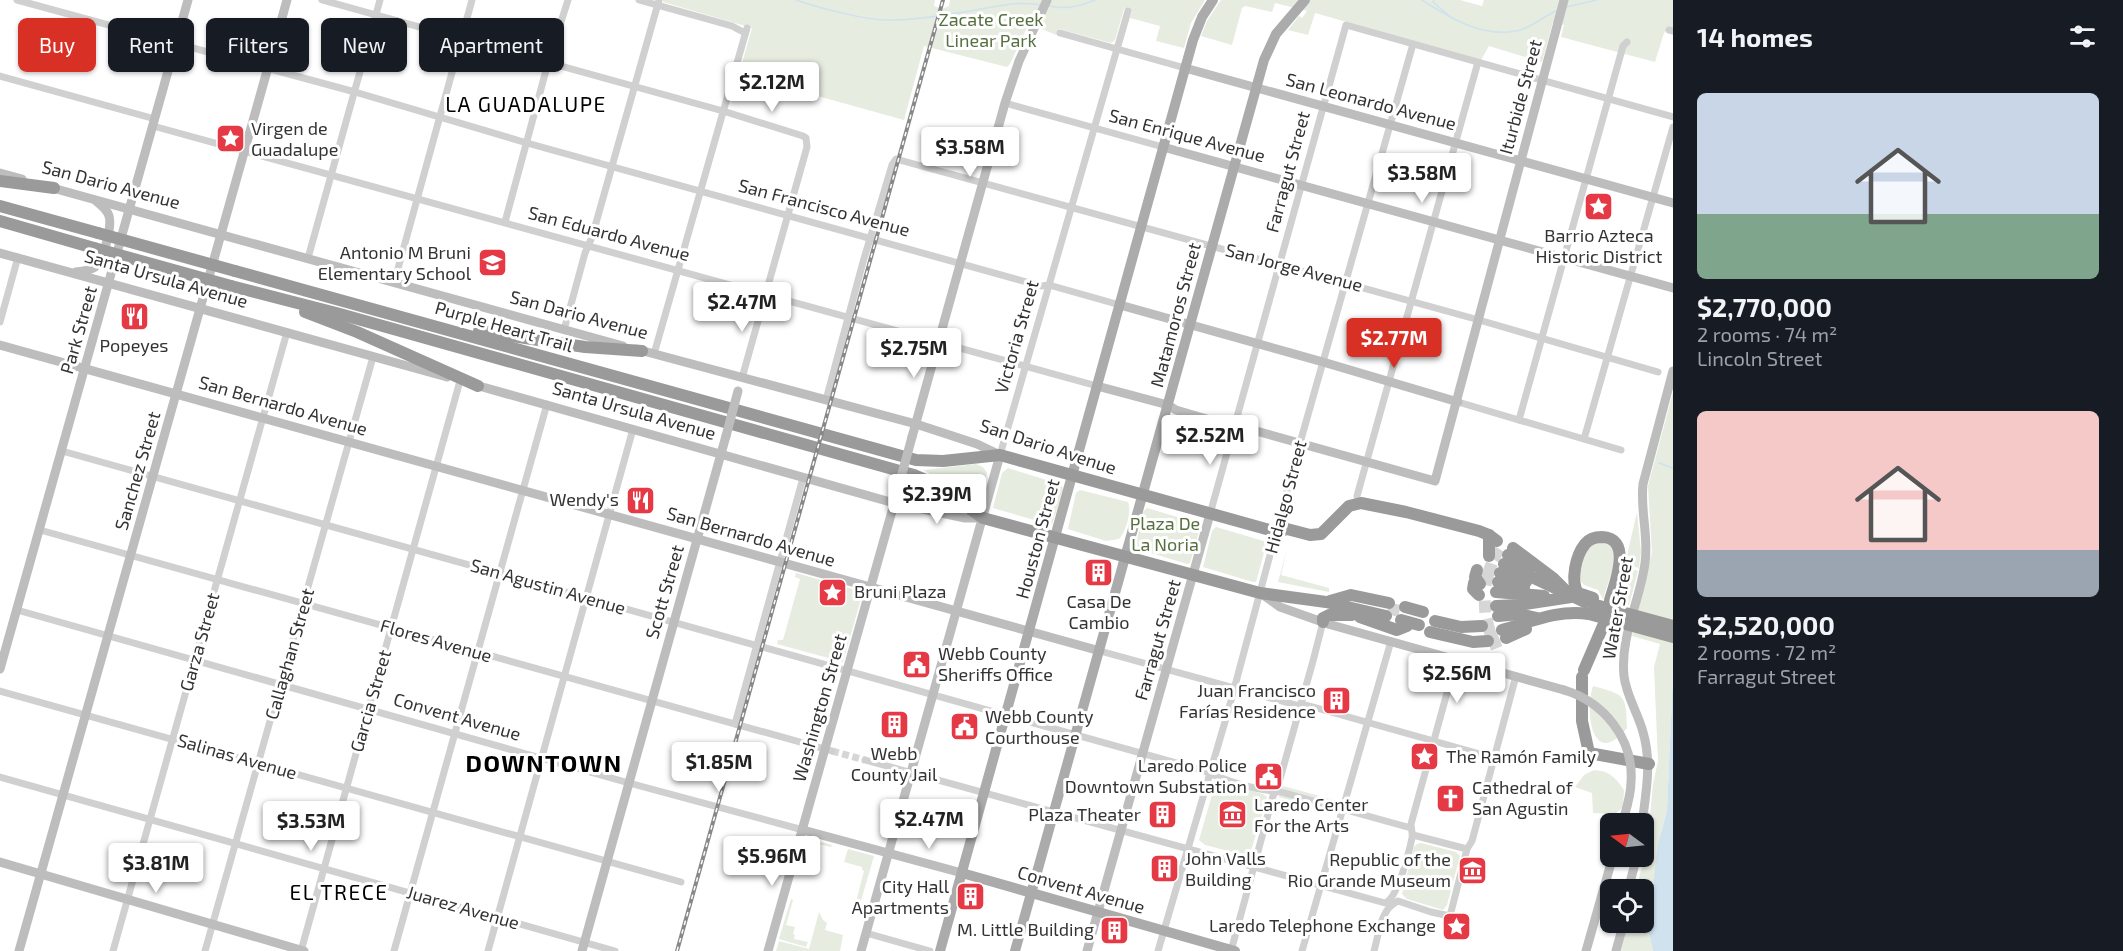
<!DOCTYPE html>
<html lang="en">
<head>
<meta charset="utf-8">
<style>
  :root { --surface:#171b24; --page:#20242c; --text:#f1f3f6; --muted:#9ea1a6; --accent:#d93025 }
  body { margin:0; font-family:"Exo 2",sans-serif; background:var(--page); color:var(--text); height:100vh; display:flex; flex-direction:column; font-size:22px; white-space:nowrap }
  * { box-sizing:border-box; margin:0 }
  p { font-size:20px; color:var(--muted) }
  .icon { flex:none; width:33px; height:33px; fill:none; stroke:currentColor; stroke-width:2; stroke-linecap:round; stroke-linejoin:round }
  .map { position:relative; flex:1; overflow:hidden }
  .details { display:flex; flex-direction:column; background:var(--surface); width:450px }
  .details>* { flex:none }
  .hud { position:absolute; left:18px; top:18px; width:570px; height:54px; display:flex; gap:12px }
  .needle { width:39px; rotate:285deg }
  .fabs { position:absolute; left:1600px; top:813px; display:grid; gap:12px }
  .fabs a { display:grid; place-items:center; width:54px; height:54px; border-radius:9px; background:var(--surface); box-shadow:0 2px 4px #0004; font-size:30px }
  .price { position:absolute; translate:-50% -51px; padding:0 14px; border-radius:6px; background:#fff; color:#222; font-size:20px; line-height:39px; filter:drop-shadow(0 2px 3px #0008) }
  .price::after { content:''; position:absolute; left:50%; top:36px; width:18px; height:14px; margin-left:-9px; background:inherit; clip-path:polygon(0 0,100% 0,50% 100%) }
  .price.selected { background:var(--accent); color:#fff }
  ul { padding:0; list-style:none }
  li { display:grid; align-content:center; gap:12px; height:318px; padding:0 24px }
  li span { display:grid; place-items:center; height:186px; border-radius:9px; color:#555 }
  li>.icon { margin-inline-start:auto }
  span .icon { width:108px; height:108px; fill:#fffc; stroke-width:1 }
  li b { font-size:26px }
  h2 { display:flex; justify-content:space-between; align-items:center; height:72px; padding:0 24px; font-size:26px }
  .chip { padding:0 21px; border-radius:9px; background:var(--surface); box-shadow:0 2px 4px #0004; font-size:21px; line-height:54px }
  .chip.selected { background:var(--accent); color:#fff }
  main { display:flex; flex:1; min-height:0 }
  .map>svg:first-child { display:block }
</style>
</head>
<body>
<main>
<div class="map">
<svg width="1673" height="951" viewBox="0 0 1673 951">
  <rect width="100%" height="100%" fill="#fff"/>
  <g fill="#e6ecdf">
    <polygon points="663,0 935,0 934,6 942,9 949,6 950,0 1205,0 1191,23 1184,48 1156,41 1160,26 1130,18 1132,11 1124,9 1115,40 1111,43 1059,29 1056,35 1029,23 1010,64 1007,67 924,46 904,120 739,74 752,28 663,2"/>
    <polygon points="1221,0 1460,0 1482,6 1484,0 1673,0 1673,30 1668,28 1664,33 1655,62 1561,37 1564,25 1553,22 1542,62 1489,46 1481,60 1315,13 1308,35 1288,30 1299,16 1302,18 1307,11 1275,3 1272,12 1245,6 1242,8 1232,45 1201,36 1207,21"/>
    <polygon points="1673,392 1673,674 1667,811 1660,835 1650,913 1649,933 1653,951 1621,951 1628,923 1644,922 1644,890 1636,889 1647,847 1653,784 1658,761 1654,667 1660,644 1632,636 1652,552 1648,486"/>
    <polygon points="976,464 983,467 987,473 979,501 975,504 924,470"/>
    <polygon points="1008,468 1062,485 1063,490 1052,525 993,508 1002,473"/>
    <path d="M1080,490L1128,502C1132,512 1126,531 1119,539L1106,541L1068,529L1076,493Z"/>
    <polygon points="1147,508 1201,524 1190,563 1187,564 1135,548 1143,512"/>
    <polygon points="1637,512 1641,552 1639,568 1625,564"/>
    <polygon points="1216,527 1267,542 1256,582 1253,582 1203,567 1212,531"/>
    <polygon points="1594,542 1610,544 1617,555 1603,599 1598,590 1584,585 1579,579 1585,552"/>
    <polygon points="1287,549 1281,575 1329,588 1329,592 1278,582"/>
    <polygon points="1624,567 1638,571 1629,605 1615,601"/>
    <polygon points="796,573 863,592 843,662 777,644 778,640 783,640 800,579 795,577"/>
    <path d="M1593,686C1625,695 1626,694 1627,728C1593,770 1584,713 1593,686Z"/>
    <path d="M1594,770C1610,771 1616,778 1624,790L1623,807L1615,814L1593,813L1592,793L1575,787L1584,775Z"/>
    <polygon points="1216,781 1263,794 1267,797 1251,851 1248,856 1205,845 1199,840"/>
    <polygon points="1283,786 1338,801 1335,813 1279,797"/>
    <polygon points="811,839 832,845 831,847 818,844 815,856 806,854 804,863 802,859 807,841 810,842"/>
    <polygon points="1421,843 1456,852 1460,856 1447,905 1443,910 1407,899 1402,894 1414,847 1417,844"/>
    <polygon points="848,849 874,856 858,911 854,910 864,871 862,870 862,867 844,862"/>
    <polygon points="791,899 793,900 786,925 795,927 793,934 795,935 794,939 808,942 806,947 779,939"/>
    <polygon points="819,912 823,920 827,923 825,930 843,935 840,951 776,951 779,941 809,949"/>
  </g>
  <polygon fill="#cfe2ee" points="1673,674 1673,951 1653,951 1649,933 1650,913 1658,843 1667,811"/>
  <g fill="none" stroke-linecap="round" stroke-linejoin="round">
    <g stroke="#cfe2ee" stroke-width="1.5">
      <path d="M796,0C819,8 868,21 891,20C915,20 940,16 964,12C990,8 1016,0 1042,5"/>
      <path d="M1422,0C1450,18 1487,41 1523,29C1534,25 1545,16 1556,11"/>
      <polyline points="1434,0 1433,2 1453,19"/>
      <path d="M1050,6C1067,10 1079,6 1095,0"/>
      <polyline points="1566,7 1597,0"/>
      <polyline points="1659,463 1673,468"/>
    </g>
    <polyline stroke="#d6d6d6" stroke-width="7" stroke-dasharray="7 3.5" stroke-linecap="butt" points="832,751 865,760"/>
    <g stroke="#d6d6d6" stroke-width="12" stroke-dasharray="12 6" stroke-linecap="butt">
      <polyline points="1491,551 1506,560"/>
      <polyline points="1484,567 1500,573"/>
      <polyline points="1481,578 1498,582"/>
      <polyline points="1479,607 1496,606"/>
      <polyline points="1388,608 1403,612"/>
      <polyline points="1482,626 1499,622"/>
      <polyline points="1485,636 1502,630"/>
      <polyline points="1489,645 1506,638"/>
    </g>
    <g stroke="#d0d0d0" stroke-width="7">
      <polyline points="17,0 355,92 527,143 1041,286 1049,285 1120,305"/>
      <polyline points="322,0 723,111 803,136 806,138 807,147 742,378"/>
      <polyline points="639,0 732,26 745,33"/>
      <polyline points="1669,30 1673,31"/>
      <polyline points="1060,33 1185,68"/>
      <polyline points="0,76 155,119"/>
      <polyline points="1005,103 1163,147"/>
      <polyline points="153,126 1097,386"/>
      <polyline points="505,222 548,63 568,0"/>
      <polyline points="308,258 380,0"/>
      <polyline points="394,283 472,0"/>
      <polyline points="0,322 18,257"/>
      <polyline points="564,330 585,253 592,237 659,0"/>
      <polyline points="654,354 747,28"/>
      <polyline points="826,400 863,262 892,165 896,159 1479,320 1658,372"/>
      <polyline points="1458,402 1621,450"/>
      <polyline points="1519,420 1623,46 1627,42"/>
      <polyline points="1584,439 1673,127"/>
      <path d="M62,451L1205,771C1227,782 1256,790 1281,792L1411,828"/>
      <polyline points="1000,455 1128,11"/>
      <polyline points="1357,496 1478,62"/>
      <polyline points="1210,514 1346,25 1673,117"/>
      <polyline points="40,530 832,751"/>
      <polyline points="17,610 629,783 803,830"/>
      <polyline points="1100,651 1296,705 1306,705 1494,758"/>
      <polyline points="0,691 681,882"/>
      <polyline points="735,724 803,478"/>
      <path d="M865,760L1385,903C1398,898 1409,852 1412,838C1413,833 1411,829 1411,824L1456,660"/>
      <polyline points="0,777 615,951"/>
      <polyline points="1413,835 1467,849"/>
      <polyline points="866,933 930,951"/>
      <polyline points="113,951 287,332"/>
      <polyline points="205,951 373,357"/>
      <polyline points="301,951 460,381"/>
      <polyline points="394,951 547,404"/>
      <polyline points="488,951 633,429"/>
      <polyline points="1158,951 1229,708 1300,443 1413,44"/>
      <polyline points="1231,951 1273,796 1278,786 1313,661 1323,622"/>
      <polyline points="1302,951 1391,641"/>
      <path d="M1374,951C1379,934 1380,909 1398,901L1431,912L1450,916L1467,849L1472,841L1516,676"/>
    </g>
    <g stroke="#bdbdbd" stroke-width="9">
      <polyline points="1185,68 1673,203"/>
      <polyline points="1163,147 1673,288"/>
      <polyline points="0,173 22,179"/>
      <polyline points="49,187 623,346"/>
      <polyline points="0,253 447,377"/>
      <path d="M76,272C82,271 90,271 95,267C104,260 112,226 109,216C107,209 101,205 96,201"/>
      <polyline points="1120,305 1323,362 1458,402"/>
      <polyline points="0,345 1100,651"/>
      <polyline points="636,349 916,424 977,444 1000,455 861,951"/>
      <polyline points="472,384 894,503 965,518 983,518"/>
      <polyline points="1097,386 1168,405 1176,410 1227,425 1235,425 1435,481 1564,0"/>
      <polyline points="912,437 1005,103 1019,61 1047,0"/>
      <polyline points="1262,594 1280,607 1328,624 1564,690"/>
      <polyline points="0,669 188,0"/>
      <path d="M1642,824C1646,792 1652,763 1643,732C1638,713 1626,695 1624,676C1620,636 1640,601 1645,563C1649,537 1640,511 1643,484L1673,371"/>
      <polyline points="803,830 962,873"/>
      <polyline points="1644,845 1647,817"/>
      <polyline points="0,862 304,951"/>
      <polyline points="1628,890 1637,856"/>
      <polyline points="19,951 287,0"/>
      <polyline points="582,951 726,436"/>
      <polyline points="768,951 896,497"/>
      <polyline points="1087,951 1210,514"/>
      <polyline points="1586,951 1613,856"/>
      <polyline points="1616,951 1624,922"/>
    </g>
    <g stroke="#ababab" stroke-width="10">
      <polyline points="962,873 1235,951"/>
      <polyline points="940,951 1193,40 1202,17 1213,0"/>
      <polyline points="1015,951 1264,60 1276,34 1305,0"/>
    </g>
    <g stroke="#9a9a9a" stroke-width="12">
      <polyline points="0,181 54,188"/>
      <polyline points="0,206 98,233"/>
      <polyline points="0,221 94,248"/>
      <polyline points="235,271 916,460 943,461 1000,455 1277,532 1287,529 1310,535 1321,534 1349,506 1361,503 1406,512 1479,531 1489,535 1497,541"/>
      <polyline points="231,286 340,314 914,475 937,485 983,518 1260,593 1326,602 1386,616"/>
      <polyline points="305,312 357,332 478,386"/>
      <polyline points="479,331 585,347 642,351"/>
      <polyline points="1489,535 1489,556"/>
      <polyline points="1513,548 1553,578 1565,590"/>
      <polyline points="1508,555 1529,569"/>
      <polyline points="1504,564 1585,602"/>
      <polyline points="1477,570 1475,577 1480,584"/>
      <polyline points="1500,573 1526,582"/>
      <polyline points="1498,582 1524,588"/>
      <polyline points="1474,583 1473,589 1479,595"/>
      <polyline points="1496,592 1544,596"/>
      <path d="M1593,598L1578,593C1570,581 1576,555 1585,544C1589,539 1595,537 1602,537C1633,538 1615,583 1610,600"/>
      <polyline points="1330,601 1351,595 1389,603"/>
      <polyline points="1496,606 1519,605 1571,597"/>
      <polyline points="1405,607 1423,612"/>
      <polyline points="1498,616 1519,614 1537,618"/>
      <polyline points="1360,617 1397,630 1407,626"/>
      <polyline points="1401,620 1419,625"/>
      <polyline points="1435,621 1461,627 1482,626"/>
      <polyline points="1323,622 1323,618 1329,615 1352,615"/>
      <path d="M1502,630C1530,622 1559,609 1589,614"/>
      <polyline points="1430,632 1473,642 1488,641"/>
      <polyline points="1506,638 1526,629"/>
      <polyline points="1584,670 1603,626"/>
      <polyline points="1582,677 1582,721 1589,753 1649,764"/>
    </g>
    <defs>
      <polyline id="rail" points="677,951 943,0"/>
    </defs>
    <use href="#rail" stroke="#888" stroke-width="4"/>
    <use href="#rail" stroke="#fff" stroke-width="1.5" stroke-dasharray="4.5" stroke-linecap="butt"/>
    <g stroke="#bdbdbd" stroke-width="9">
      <polyline points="726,436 738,391"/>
      <polyline points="897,492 912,437"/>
      <path d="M1564,690C1604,702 1634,739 1631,782C1631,796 1626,810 1622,824"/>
    </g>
    <g stroke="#9a9a9a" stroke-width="12">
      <polyline points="98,233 235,271"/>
      <polyline points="94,248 231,286"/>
      <polyline points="1592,604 1673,626"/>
      <polyline points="1589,614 1673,637"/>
    </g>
  </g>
  <defs>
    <symbol id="sight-square" viewBox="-11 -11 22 22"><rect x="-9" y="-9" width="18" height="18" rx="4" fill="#e63946" stroke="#fff"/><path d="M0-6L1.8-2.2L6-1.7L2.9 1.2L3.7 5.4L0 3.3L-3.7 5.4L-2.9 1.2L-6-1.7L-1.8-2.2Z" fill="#fff"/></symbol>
    <symbol id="school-square" viewBox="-11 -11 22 22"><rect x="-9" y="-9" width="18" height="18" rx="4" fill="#e63946" stroke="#fff"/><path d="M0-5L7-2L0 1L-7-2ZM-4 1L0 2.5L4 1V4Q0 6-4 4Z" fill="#fff"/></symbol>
    <symbol id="restaurant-square" viewBox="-11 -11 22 22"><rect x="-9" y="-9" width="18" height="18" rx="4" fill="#e63946" stroke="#fff"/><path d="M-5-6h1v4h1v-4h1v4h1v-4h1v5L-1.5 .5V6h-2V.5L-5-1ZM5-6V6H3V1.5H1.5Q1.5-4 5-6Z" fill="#fff"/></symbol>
    <symbol id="building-square" viewBox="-11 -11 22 22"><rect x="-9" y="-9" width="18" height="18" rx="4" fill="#e63946" stroke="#fff"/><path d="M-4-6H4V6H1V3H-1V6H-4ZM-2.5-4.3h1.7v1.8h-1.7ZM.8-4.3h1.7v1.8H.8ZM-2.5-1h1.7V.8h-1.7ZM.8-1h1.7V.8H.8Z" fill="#fff"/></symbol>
    <symbol id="civic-square" viewBox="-11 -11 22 22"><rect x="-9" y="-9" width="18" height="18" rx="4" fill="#e63946" stroke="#fff"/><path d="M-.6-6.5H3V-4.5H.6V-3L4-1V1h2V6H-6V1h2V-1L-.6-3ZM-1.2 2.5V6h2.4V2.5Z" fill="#fff"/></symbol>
    <symbol id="church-square" viewBox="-11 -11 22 22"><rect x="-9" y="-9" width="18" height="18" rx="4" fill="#e63946" stroke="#fff"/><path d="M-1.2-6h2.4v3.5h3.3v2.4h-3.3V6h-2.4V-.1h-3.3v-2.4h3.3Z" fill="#fff"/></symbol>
    <symbol id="museum-square" viewBox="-11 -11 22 22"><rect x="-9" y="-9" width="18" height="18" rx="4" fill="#e63946" stroke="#fff"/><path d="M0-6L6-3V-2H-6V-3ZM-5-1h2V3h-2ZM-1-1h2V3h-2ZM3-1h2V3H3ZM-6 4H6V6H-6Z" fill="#fff"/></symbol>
  </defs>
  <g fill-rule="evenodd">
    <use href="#sight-square" x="214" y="122" width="33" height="33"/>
    <use href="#sight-square" x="1582" y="190" width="33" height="33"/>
    <use href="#school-square" x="476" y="246" width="33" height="33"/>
    <use href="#restaurant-square" x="118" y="300" width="33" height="33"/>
    <use href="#restaurant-square" x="624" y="484" width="33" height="33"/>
    <use href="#building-square" x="1082" y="556" width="33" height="33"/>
    <use href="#sight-square" x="816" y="576" width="33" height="33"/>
    <use href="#civic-square" x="900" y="648" width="33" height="33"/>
    <use href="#building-square" x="1320" y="684" width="33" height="33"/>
    <use href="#building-square" x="878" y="708" width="33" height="33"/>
    <use href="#civic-square" x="948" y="710" width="33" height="33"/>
    <use href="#sight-square" x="1408" y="740" width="33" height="33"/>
    <use href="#civic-square" x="1252" y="760" width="33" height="33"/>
    <use href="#church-square" x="1434" y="782" width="33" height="33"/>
    <use href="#building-square" x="1146" y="798" width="33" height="33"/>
    <use href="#museum-square" x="1216" y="798" width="33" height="33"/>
    <use href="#building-square" x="1148" y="852" width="33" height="33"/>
    <use href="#museum-square" x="1456" y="854" width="33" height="33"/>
    <use href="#building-square" x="954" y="880" width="33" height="33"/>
    <use href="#sight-square" x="1440" y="910" width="33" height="33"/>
    <use href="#building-square" x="1098" y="914" width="33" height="33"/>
  </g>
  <g text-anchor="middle" stroke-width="6" stroke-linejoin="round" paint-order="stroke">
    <g font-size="18" fill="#56703f" stroke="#fff">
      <text x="991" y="26">Zacate Creek<tspan x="991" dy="21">Linear Park</tspan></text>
      <text x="1165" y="530">Plaza De<tspan x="1165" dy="21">La Noria</tspan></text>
    </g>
    <g font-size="18" fill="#333" stroke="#fff">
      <text transform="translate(1521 97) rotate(-75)" y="6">Iturbide Street</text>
      <text transform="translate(1371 102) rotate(15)" y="6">San Leonardo Avenue</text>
      <text transform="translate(1187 136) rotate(15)" y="6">San Enrique Avenue</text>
      <text transform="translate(1288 172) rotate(-75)" y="6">Farragut Street</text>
      <text transform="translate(111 185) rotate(15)" y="6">San Dario Avenue</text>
      <text transform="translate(824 208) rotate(15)" y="6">San Francisco Avenue</text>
      <text transform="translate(609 234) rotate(15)" y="6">San Eduardo Avenue</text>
      <text transform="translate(1294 268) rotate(15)" y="6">San Jorge Avenue</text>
      <text transform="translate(166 279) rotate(16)" y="6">Santa Ursula Avenue</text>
      <text transform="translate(579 315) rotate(15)" y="6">San Dario Avenue</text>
      <text transform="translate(1176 315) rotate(-75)" y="6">Matamoros Street</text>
      <text transform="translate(504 327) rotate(16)" y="6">Purple Heart Trail</text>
      <text transform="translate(79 330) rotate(-74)" y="6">Park Street</text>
      <text transform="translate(1017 337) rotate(-74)" y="6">Victoria Street</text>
      <text transform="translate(283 406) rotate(16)" y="6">San Bernardo Avenue</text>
      <text transform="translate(634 411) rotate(16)" y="6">Santa Ursula Avenue</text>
      <text transform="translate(1048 447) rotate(18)" y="6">San Dario Avenue</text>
      <text transform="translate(138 471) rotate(-74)" y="6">Sanchez Street</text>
      <text transform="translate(1286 497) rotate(-75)" y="6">Hidalgo Street</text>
      <text transform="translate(751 537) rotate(16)" y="6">San Bernardo Avenue</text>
      <text transform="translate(1038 539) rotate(-75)" y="6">Houston Street</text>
      <text transform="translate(548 587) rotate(16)" y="6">San Agustin Avenue</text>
      <text transform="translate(665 592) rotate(-74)" y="6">Scott Street</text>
      <text transform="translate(1618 608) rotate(-80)" y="6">Water Street</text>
      <text transform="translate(1158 640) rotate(-74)" y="6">Farragut Street</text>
      <text transform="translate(436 641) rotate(16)" y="6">Flores Avenue</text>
      <text transform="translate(200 642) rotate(-74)" y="6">Garza Street</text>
      <text transform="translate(290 654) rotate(-74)" y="6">Callaghan Street</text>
      <text transform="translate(371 701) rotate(-74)" y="6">Garcia Street</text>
      <text transform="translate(820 708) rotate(-74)" y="6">Washington Street</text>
      <text transform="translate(457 717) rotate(16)" y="6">Convent Avenue</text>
      <text transform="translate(237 757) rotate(16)" y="6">Salinas Avenue</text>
      <text transform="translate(1081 890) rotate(16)" y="6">Convent Avenue</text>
      <text transform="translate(463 908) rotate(16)" y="6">Juarez Avenue</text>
    </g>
    <g font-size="18" fill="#333" stroke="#fff" text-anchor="end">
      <text x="251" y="135" text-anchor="start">Virgen de<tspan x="251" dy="21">Guadalupe</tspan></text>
      <text x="1599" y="242" text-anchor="middle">Barrio Azteca<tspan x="1599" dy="21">Historic District</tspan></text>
      <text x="471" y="259">Antonio M Bruni<tspan x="471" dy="21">Elementary School</tspan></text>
      <text x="134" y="352" text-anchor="middle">Popeyes</text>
      <text x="619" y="506">Wendy's</text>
      <text x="854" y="598" text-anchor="start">Bruni Plaza</text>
      <text x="1099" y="608" text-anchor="middle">Casa De<tspan x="1099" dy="21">Cambio</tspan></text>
      <text x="938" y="660" text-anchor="start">Webb County<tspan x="938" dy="21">Sheriffs Office</tspan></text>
      <text x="1316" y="697">Juan Francisco<tspan x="1316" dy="21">Farías Residence</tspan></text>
      <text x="985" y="723" text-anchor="start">Webb County<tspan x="985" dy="21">Courthouse</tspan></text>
      <text x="894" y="760" text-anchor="middle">Webb<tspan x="894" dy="21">County Jail</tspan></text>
      <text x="1446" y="763" text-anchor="start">The Ramón Family</text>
      <text x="1247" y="772">Laredo Police<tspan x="1247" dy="21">Downtown Substation</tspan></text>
      <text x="1472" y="794" text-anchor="start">Cathedral of<tspan x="1472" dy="21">San Agustin</tspan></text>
      <text x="1254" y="811" text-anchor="start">Laredo Center<tspan x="1254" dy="21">For the Arts</tspan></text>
      <text x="1141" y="821">Plaza Theater</text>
      <text x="1185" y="865" text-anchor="start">John Valls<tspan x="1185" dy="21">Building</tspan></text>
      <text x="1451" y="866">Republic of the<tspan x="1451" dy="21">Rio Grande Museum</tspan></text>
      <text x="949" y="893">City Hall<tspan x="949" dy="21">Apartments</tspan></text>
      <text x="1436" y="932">Laredo Telephone Exchange</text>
      <text x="1094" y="936">M. Little Building</text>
    </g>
    <g font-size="21" letter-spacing="1.5" fill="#000" stroke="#fff">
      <text x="526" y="112">LA GUADALUPE</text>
      <text x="339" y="900">EL TRECE</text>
    </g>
    <g font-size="24" font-weight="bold" letter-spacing="1.5" fill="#000" stroke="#fff">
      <text x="544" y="772">DOWNTOWN</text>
    </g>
  </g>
</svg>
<div class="fabs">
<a><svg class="needle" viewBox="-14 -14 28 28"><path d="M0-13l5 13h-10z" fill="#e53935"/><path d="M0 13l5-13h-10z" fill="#9ea1a6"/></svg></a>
<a><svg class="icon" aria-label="locate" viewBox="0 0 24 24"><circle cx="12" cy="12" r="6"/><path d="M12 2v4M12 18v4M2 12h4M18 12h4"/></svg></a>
</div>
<b class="price" style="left:772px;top:113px">$2.12M</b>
<b class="price" style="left:970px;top:178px">$3.58M</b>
<b class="price" style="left:1422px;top:204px">$3.58M</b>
<b class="price" style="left:742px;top:333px">$2.47M</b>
<b class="price selected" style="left:1394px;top:369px">$2.77M</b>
<b class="price" style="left:914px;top:379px">$2.75M</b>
<b class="price" style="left:1210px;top:466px">$2.52M</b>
<b class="price" style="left:937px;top:525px">$2.39M</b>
<b class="price" style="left:1457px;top:704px">$2.56M</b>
<b class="price" style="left:719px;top:793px">$1.85M</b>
<b class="price" style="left:929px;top:850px">$2.47M</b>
<b class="price" style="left:311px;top:852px">$3.53M</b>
<b class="price" style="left:772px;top:887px">$5.96M</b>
<b class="price" style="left:156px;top:894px">$3.81M</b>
<div class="hud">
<a class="chip selected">Buy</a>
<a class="chip">Rent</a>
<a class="chip">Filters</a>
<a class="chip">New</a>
<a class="chip">Apartment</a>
</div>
</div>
<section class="details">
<h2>14 homes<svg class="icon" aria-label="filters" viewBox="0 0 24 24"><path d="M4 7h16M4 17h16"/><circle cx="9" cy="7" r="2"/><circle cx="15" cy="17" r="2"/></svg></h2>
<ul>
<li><span style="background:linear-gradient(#c9d6e8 65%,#7fa58c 0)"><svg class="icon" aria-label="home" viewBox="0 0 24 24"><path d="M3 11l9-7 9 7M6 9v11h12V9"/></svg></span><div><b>$2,770,000</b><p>2 rooms · 74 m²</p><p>Lincoln Street</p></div></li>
<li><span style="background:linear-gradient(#f6c9c9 75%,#9aa5b1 0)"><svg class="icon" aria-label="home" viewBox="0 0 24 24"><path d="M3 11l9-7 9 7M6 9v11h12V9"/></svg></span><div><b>$2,520,000</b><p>2 rooms · 72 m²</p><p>Farragut Street</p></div></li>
</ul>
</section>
</main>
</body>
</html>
